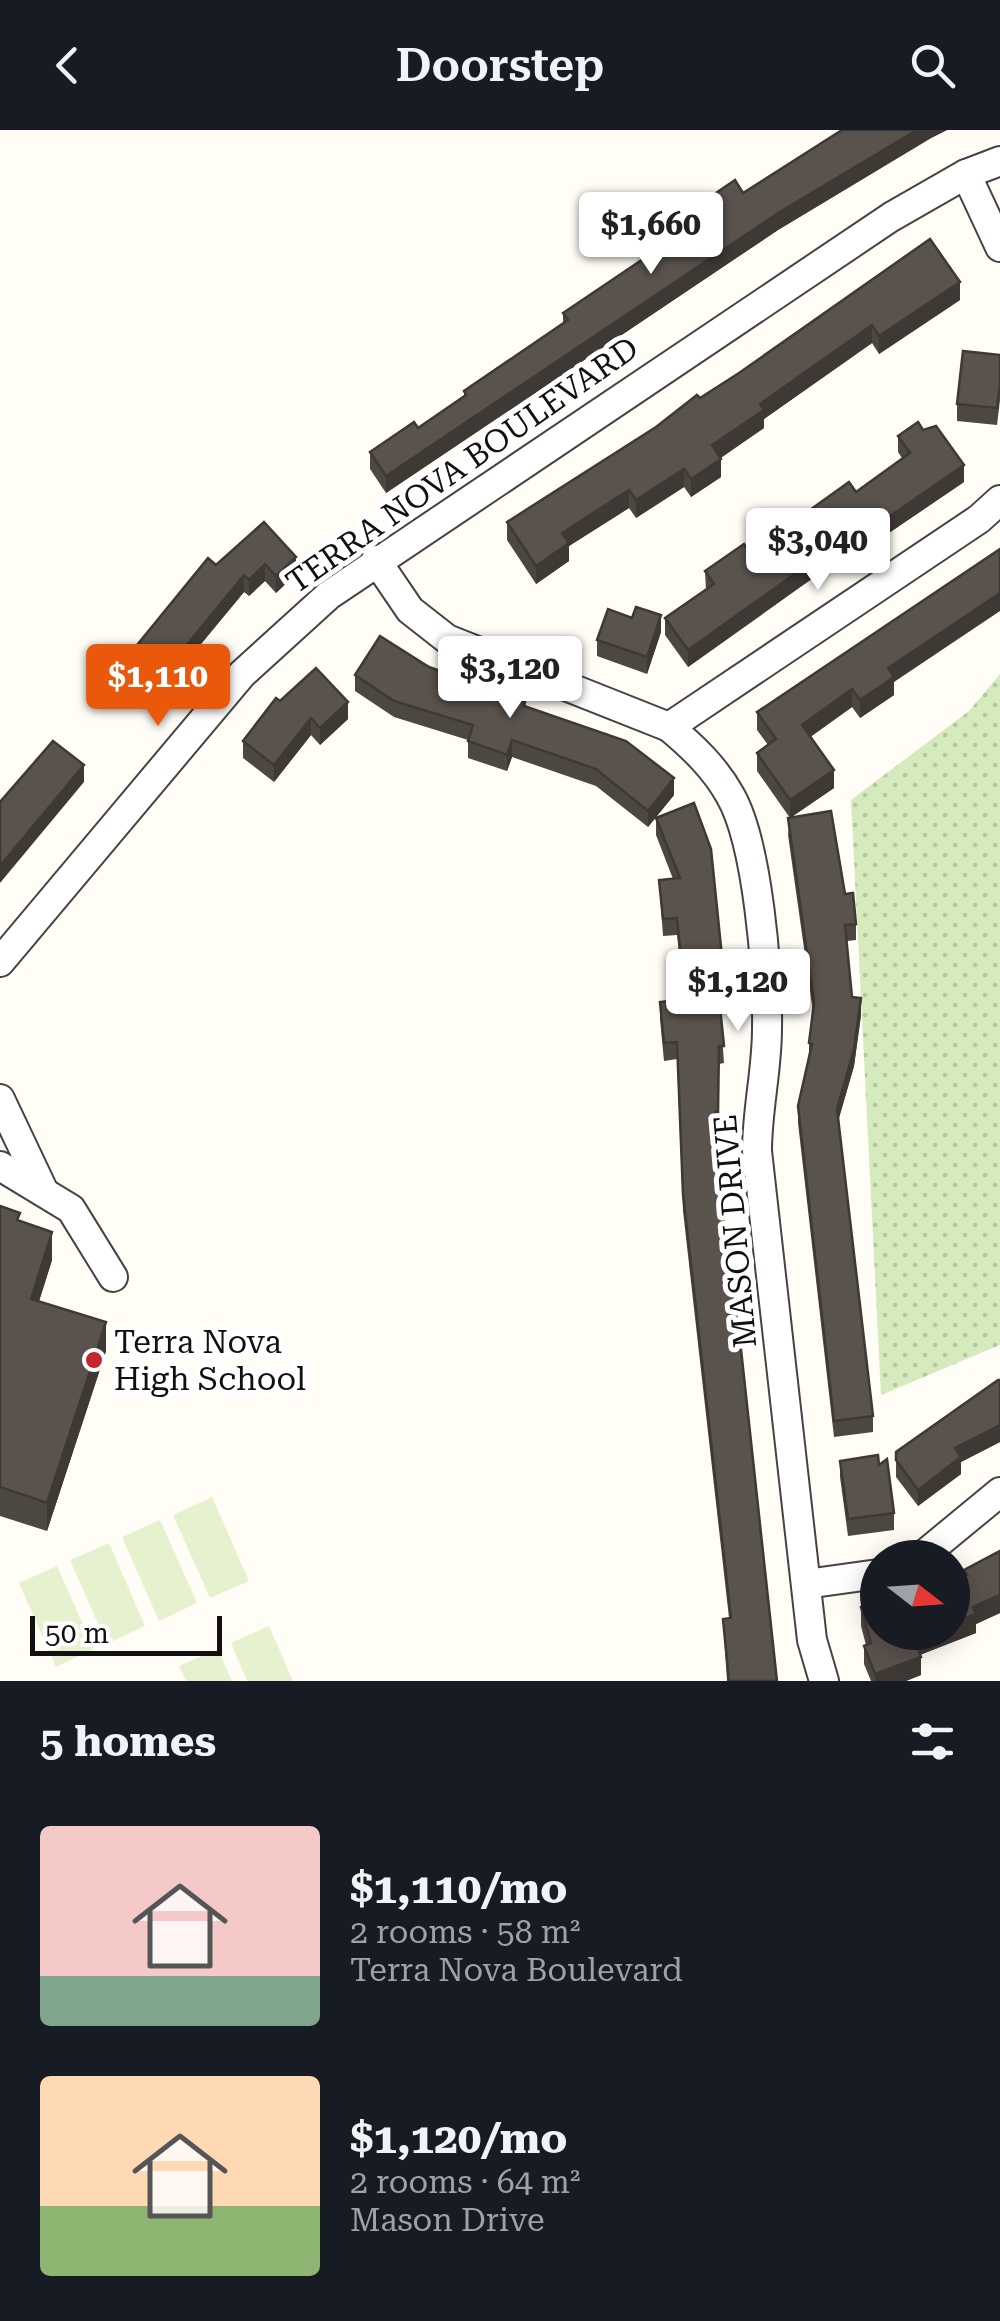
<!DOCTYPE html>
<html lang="en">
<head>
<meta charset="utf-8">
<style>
  :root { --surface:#171b24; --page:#242831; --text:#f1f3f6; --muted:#9ea1a6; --accent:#ea580c }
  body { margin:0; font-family:"Roboto Serif",serif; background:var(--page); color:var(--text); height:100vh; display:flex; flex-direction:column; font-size:38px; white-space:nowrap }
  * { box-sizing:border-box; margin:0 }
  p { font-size:32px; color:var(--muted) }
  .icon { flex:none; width:55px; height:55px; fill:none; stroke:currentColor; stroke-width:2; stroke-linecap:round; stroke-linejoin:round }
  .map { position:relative; height:1551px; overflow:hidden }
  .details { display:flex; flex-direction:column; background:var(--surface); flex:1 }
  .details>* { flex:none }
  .needle { width:65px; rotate:107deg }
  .tools { position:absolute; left:860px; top:1410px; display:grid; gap:20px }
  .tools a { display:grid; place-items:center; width:110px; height:110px; border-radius:50%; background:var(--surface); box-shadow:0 5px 25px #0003; font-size:50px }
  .scale { position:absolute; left:30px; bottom:25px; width:192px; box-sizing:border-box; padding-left:10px; border:5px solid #111; border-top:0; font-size:28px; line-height:35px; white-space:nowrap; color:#111; -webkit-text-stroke:8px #fff; paint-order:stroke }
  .price { position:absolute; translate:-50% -85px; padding:0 22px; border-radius:10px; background:#fff; color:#222; font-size:32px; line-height:65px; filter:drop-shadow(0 2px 5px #0008) }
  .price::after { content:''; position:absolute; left:50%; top:60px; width:30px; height:22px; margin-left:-15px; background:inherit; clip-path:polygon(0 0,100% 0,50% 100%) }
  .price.selected { background:var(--accent); color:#fff }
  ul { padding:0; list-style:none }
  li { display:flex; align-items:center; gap:30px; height:250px; padding:0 40px }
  li span { display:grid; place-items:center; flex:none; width:280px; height:200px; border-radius:10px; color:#555 }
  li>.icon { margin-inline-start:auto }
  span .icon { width:120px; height:120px; fill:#fffc; stroke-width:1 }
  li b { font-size:42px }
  h2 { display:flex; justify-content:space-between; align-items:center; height:120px; padding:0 40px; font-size:42px }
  header { display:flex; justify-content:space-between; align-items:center; height:130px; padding:0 40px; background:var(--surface); font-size:45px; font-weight:600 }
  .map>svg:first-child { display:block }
</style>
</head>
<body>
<header><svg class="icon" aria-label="back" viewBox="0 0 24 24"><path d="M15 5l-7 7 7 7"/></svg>Doorstep<svg class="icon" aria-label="search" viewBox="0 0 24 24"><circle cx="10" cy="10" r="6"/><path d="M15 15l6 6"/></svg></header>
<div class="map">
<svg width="1000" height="1551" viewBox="0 0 1000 1551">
  <defs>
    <pattern id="grass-dots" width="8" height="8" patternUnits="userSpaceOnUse" patternTransform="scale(2.5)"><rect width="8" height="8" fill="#d5ebbd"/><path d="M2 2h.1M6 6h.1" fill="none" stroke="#b6c8a1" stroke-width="1.8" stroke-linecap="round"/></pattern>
  </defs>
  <rect width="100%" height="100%" fill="#fffdf5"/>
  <polygon fill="url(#grass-dots)" points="1000,544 1000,1215 881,1265 851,670 969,581"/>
  <g fill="#e6f2cf">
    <polygon points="212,1367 249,1451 210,1468 173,1385"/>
    <polygon points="160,1390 197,1473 159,1491 122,1407"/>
    <polygon points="109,1413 145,1496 107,1514 70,1430"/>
    <polygon points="57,1436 94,1519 56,1537 19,1453"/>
    <polygon points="269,1496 293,1551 247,1551 231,1513"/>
    <polygon points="218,1519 232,1551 186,1551 179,1536"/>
  </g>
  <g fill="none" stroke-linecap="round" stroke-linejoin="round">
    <defs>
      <g id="minor">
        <polyline points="966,44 1000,117"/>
        <path d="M376,430L410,480L447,509L669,597C693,617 715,638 730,665C758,713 768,842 767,899C767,940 757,980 757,1021L812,1510L824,1551"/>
        <polyline points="669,597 979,389 1000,370"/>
        <polyline points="0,832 242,544 329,465 891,87 966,44 1000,31"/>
        <polyline points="0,969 44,1062"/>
        <polyline points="0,1036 71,1079 113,1147"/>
        <polyline points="920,1428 1000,1362"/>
        <polyline points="806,1454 878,1444"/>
      </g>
    </defs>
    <use href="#minor" stroke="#444" stroke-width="32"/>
    <use href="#minor" stroke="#fff" stroke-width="28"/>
  </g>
  <g fill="#4d4742">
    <polygon points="842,0 947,0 931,8 778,100 386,363 370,339 370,322 418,298 464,267 464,261 563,193 563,183 650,124 650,108 743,63"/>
    <polygon points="930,109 960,170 879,224 872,213 764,289 764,298 721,328 721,347 691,367 684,357 636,388 629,378 569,416 569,431 536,454 507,410 507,392 739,243"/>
    <polygon points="1000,225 1000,270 997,295 957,291 957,274"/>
    <polygon points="898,306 964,352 883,407 879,401 688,537 665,505 665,488 706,460 705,441 746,417 856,362 902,328 898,322"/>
    <polygon points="264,392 296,444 276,463 265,451 249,466 244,462 167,555 137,531 137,515 216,435"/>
    <polygon points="1000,419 894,552 894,565 860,588 852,577 810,607 834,658 790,688 845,764 856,794 856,810 847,811 852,867 861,885 854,936 838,991 873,1286 873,1302 834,1307 798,993 798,976 809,930 809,913 813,882 788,705 790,688 757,641 757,623 768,615 757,600 757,582"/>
    <polygon points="661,502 647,544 597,526 597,510"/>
    <polygon points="429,537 525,577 674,665 648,697 596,656 512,627 507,641 468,628 468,610 394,587 355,561 355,545"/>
    <polygon points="280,571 348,589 320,615 311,605 274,652 243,628 243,611"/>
    <polygon points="656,688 725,856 725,873 720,874 724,933 719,934 718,999 716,999 727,1131 777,1551 727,1551 723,1489 729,1488 683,1081 677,929 664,931 660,889 660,872 684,869 677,805 663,806 659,750 673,749 656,705"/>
    <polygon points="0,1076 20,1091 52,1130 39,1171 106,1221 47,1401 0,1386"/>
    <polygon points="1000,1250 1000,1312 961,1332 961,1344 918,1376 896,1347 896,1322"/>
    <polygon points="840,1331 894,1383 894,1400 848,1406 840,1347"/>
    <polygon points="1000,1421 1000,1483 976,1494 976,1503 920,1525 921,1545 906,1551 871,1551 864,1534 864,1516 866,1515 861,1496 861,1477 878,1502 964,1446 964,1440"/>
  </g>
  <g fill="#3f3936">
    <polygon points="917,0 947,0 931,8 778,100 386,363 386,346 778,83"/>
    <polygon points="960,152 960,170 879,224 879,206"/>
    <polygon points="872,195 872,213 764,289 764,298 712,333 712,315 760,274"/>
    <polygon points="721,329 721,347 691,367 691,349"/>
    <polygon points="964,335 964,352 883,407 883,391"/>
    <polygon points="684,339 684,357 636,388 636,370"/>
    <polygon points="629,360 629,378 569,416 569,431 536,454 536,436 562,403"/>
    <polygon points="879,384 879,401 688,537 688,520"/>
    <polygon points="296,427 296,444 276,463 276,446"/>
    <polygon points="265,434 265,451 249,466 249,450"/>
    <polygon points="244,445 244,462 167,555 167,539"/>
    <polygon points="1000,463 1000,481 894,552 894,565 860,588 860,570 888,538"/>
    <polygon points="661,485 661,502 647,544 647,527"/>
    <polygon points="852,559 852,577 802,613 802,595"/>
    <polygon points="348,572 348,589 320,615 320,598"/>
    <polygon points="311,588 311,605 274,652 274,635"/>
    <polygon points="512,610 512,627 507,641 507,625"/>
    <polygon points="84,635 84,652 0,753 0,736"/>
    <polygon points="834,640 834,658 790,688 790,670"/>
    <polygon points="674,648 674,665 648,697 648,681"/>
    <polygon points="861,868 861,885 854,936 837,995 837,979"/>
    <polygon points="52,1102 52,1130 31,1197 31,1169"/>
    <polygon points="106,1192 106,1221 47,1401 47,1373"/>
    <polygon points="1000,1295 1000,1312 961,1332 961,1344 918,1376 918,1360 955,1318"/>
    <polygon points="1000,1465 1000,1483 976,1494 976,1503 914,1527 914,1508 929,1502 952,1502 952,1493 973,1477"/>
    <polygon points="921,1527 921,1545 906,1551 875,1551 875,1544"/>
  </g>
  <g fill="#5a524d" stroke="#3f3936" stroke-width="2.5">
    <polygon points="842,0 917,0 778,83 386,346 370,322 414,292 418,298 466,265 464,261 568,190 563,183 658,119 650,108 735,50 743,63"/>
    <polygon points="930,109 960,152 879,206 872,195 760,274 764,280 712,315 721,329 691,349 684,339 636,370 629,360 562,403 569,413 536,436 507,392 656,297 697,265 700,268 739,243"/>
    <polygon points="963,221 1000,225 1000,254 997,278 957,274"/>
    <polygon points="918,292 923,300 936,296 964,335 883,391 879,384 688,520 665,488 714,454 705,441 744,414 746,417 786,389 789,395 849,352 856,362 910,323 898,306"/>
    <polygon points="264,392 296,427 276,446 265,434 249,450 244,445 167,539 137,515 208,428 216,435"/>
    <polygon points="1000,419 1000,463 888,538 894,547 860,570 852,559 802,595 834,640 790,670 757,623 776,609 757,582"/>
    <polygon points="636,477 661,485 647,527 597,510 608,479 632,488"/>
    <polygon points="380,506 429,537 525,572 524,576 626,611 674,648 648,681 596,639 512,610 507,625 468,611 473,595 394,571 355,545"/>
    <polygon points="316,538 348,572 320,598 311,588 274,635 243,611 276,568 280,571"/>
    <polygon points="53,611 84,635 0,736 0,672"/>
    <polygon points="694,673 711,719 725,856 718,857 724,916 719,916 718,982 715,982 727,1131 739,1201 777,1551 729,1551 723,1489 731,1488 683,1064 677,912 664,913 660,872 685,869 677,788 663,789 659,750 680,748 656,688"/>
    <polygon points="831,681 845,764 853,763 856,794 845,795 852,867 861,868 854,919 837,979 873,1286 834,1291 798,976 812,914 809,913 814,873 788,688"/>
    <polygon points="0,1076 20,1083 17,1090 52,1102 31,1169 106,1192 47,1373 0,1357"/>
    <polygon points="998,1250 1000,1250 1000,1295 955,1318 961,1327 918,1360 896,1330 896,1322"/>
    <polygon points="878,1325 879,1335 887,1329 894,1383 848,1389 840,1331"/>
    <polygon points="1000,1421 1000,1465 973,1477 976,1484 952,1493 952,1451 967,1445 964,1440"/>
    <polygon points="878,1471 878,1502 929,1502 914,1508 921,1527 875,1544 864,1516 871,1513 861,1477"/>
  </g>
  <circle fill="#c4262e" stroke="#fff" stroke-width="4" cx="94" cy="1230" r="10"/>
  <g text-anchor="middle" stroke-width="10" stroke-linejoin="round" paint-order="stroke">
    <g font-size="32" fill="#111" stroke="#fff">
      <text transform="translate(462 335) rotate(-35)" y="11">TERRA NOVA BOULEVARD</text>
      <text transform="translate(735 1101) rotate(-95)" y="11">MASON DRIVE</text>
    </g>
    <g font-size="32" fill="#111" stroke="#fff" text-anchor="start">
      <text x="114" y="1223">Terra Nova<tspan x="114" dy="37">High School</tspan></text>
    </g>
  </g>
</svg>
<div class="tools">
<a><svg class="needle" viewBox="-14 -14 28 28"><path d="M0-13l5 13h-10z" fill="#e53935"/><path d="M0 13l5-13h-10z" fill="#9ea1a6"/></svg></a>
</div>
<div class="scale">50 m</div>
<b class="price" style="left:651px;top:147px">$1,660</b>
<b class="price" style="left:818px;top:463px">$3,040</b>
<b class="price" style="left:510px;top:591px">$3,120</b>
<b class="price selected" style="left:158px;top:599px">$1,110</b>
<b class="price" style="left:738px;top:904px">$1,120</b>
</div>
<section class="details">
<h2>5 homes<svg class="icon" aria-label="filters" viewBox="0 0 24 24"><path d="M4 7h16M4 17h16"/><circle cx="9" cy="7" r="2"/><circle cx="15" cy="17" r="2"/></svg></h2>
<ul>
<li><span style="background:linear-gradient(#f6c9c9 75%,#7fa58c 0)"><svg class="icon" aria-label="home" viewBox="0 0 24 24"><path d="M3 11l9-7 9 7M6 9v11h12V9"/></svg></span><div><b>$1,110/mo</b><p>2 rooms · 58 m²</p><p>Terra Nova Boulevard</p></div></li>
<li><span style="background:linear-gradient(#ffd9b3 65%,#8fb573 0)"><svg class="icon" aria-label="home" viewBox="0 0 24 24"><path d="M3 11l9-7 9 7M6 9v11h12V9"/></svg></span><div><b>$1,120/mo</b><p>2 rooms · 64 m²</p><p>Mason Drive</p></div></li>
</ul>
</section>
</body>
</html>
